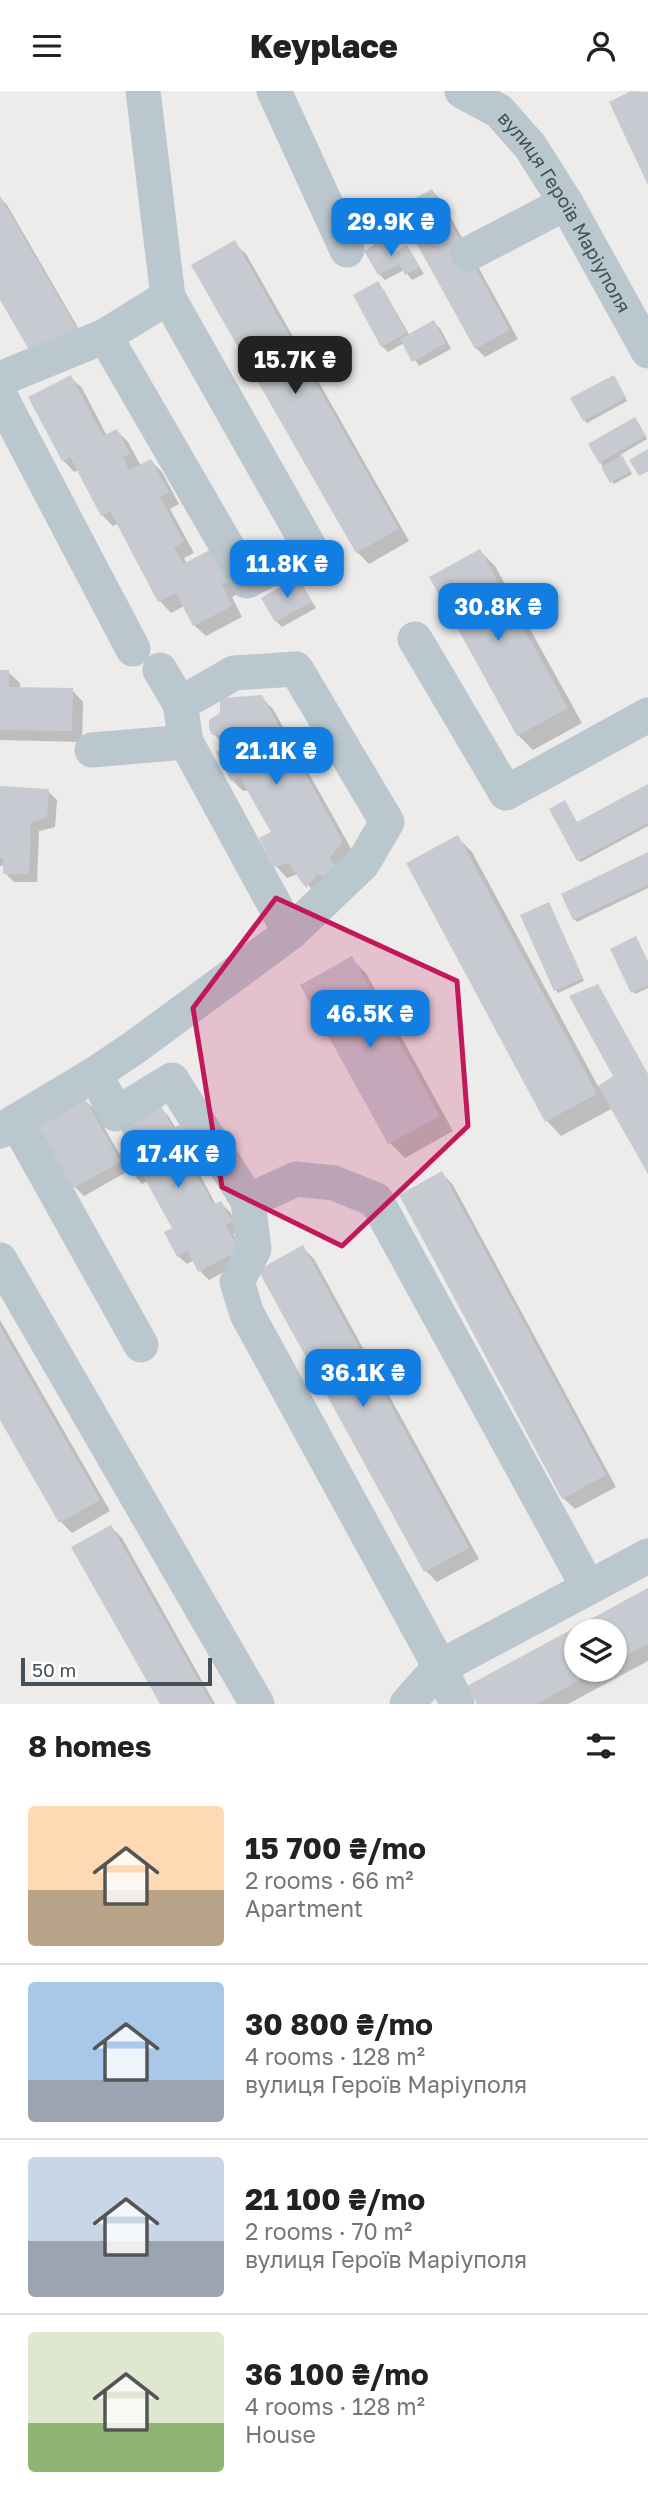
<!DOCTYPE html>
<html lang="en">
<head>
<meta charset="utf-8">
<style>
  :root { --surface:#fff; --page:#f6f6f6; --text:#222; --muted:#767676; --line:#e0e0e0; --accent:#127ee2 }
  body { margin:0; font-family:"Golos Text",sans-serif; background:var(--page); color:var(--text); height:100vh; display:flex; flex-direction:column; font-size:26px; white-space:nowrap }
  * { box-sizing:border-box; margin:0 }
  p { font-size:23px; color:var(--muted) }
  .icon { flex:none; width:38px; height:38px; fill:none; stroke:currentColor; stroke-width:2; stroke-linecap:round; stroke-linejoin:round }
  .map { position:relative; height:1613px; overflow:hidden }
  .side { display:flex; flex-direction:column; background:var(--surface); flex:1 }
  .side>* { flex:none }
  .buttons { position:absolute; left:564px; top:1528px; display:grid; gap:14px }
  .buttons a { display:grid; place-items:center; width:63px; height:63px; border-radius:50%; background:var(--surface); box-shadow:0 2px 5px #0004; font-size:35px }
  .scale { position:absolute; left:21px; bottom:18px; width:191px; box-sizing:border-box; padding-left:7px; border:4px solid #435059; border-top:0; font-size:19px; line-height:24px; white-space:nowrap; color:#435059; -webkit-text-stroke:5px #fff; paint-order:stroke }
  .price { position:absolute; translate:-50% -60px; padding:0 16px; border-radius:14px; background:var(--accent); color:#fff; font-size:23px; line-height:46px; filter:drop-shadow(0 2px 4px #0008) }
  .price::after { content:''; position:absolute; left:50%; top:42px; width:21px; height:16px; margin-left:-10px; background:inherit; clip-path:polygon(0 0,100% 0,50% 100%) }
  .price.active { background:#222; color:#fff }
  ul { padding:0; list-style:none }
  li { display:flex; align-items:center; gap:21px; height:175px; padding:0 28px }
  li+li { border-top:2px solid var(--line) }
  li span { display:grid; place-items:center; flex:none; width:196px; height:140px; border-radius:7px; color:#555 }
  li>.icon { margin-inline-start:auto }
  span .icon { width:84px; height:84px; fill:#fffc; stroke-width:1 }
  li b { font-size:30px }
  h2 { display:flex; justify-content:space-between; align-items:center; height:84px; padding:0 28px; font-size:30px }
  header { display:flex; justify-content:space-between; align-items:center; height:91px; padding:0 28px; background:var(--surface); font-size:32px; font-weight:800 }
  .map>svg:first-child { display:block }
</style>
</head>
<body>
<header><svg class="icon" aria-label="menu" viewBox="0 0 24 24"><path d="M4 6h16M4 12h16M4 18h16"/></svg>Keyplace<svg class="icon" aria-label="person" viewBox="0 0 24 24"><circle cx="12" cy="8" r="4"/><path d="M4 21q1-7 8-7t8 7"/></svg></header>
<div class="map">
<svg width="648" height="1613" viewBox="0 0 648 1613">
  <rect width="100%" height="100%" fill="#eeebeb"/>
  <g fill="#0003" fill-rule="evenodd">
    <polygon points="432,100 441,109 518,248 485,266 476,257"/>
    <polygon points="0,107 7,114 84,247 0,205"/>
    <polygon points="384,150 394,164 407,156 424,183 412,189 404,179 385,189 379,183"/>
    <polygon points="234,152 246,163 409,450 369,473 357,461 194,175"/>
    <polygon points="378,192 383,198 410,245 434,232 440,237 451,258 419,275 404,252 388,261 382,255"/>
    <polygon points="70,286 82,297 107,345 117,340 128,351 141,375 151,370 162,381 179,413 170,418 194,462 184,467 187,473 214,458 242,500 232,506 242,526 206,545 194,534 184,515 171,522 160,510 119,432 113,435 102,424 78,379 74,381 63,369"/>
    <polygon points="616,288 627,310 587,332 584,329"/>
    <polygon points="637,331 647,348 620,364 632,383 614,393 600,371"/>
    <polygon points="480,460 495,475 582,632 533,659 518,644 431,487"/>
    <polygon points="298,488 316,517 282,536 276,530"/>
    <polygon points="0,580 8,581 20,592 20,598 72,599 83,611 82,651 0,649"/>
    <polygon points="261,606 273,618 354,763 319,806 298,783 287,787 276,775 273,741 249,699 243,700 232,689 227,657 214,643"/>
    <polygon points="648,695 648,735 581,771 578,769 578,733"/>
    <polygon points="0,697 48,700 57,709 55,736 39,740 37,791 14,791 5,782 5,775 0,775"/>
    <polygon points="458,747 472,761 599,997 615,986 648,983 648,1079 613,1017 561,1045 547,1030"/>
    <polygon points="648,763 648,797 577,831 574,828"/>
    <polygon points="551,816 584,890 558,902 556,899"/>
    <polygon points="638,850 648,871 648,897 635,903 633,901"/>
    <polygon points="351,868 366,882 453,1040 405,1067 390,1052 302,895"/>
    <polygon points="84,1008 93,1017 120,1064 133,1057 161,1017 169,1026 176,1038 179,1036 188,1045 196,1061 190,1065 216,1114 221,1112 230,1121 240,1140 233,1143 247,1168 209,1189 200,1180 194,1169 187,1173 178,1165 174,1138 148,1090 142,1093 130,1079 84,1105 75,1096"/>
    <polygon points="442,1082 453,1094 616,1396 575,1418 563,1407"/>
    <polygon points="302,1156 314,1168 479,1468 437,1491 426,1480"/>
    <polygon points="0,1229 110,1420 72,1442 61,1431 0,1326"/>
    <polygon points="111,1436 122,1447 215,1613 162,1613 74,1457"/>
    <path d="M648,1499V1570L568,1613H479L469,1595ZM576,1540H614V1578H576Z"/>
  </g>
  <g fill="#c7cbd1">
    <polygon points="631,0 648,1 648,94 609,11"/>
    <polygon points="432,98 510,239 475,258 397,117"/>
    <polygon points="0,105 77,238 32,264 0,209"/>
    <polygon points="384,148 392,163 407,154 420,176 405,184 399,173 378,184 364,160"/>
    <polygon points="235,149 399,438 356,462 191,174"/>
    <polygon points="378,190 407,242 381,256 353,204"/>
    <polygon points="434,229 446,252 412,271 400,248"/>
    <polygon points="71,284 103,345 117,338 130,363 123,366 129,379 151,368 169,401 160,406 184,451 174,456 183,473 215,456 232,489 222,494 232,515 193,535 176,502 158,511 110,420 101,425 70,366 62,370 28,306"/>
    <polygon points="614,284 626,307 583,330 570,307"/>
    <polygon points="635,326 646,345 599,372 588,353"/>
    <polygon points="648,358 648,380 639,385 629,369"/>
    <polygon points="622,364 631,380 610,392 601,376"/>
    <polygon points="480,458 568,617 517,645 429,486"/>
    <polygon points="298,486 312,511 275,531 261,507"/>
    <polygon points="0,579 9,579 9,596 73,597 72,640 0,639"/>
    <polygon points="262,604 343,751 329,767 336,776 328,786 317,784 306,797 288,772 274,776 259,747 271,741 240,687 231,690 216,661 226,655 221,644 212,644 209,637 209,629 220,622 220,607"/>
    <polygon points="648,693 648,732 577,770 549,718 565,709 577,731"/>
    <polygon points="0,695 49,698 47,727 31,731 29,783 3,783 3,767 0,767"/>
    <polygon points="458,744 597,1003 545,1031 406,772"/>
    <polygon points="648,761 648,794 573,829 561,803"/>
    <polygon points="549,811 583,887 554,900 520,824"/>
    <polygon points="636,845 648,871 648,894 631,902 610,858"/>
    <polygon points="352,865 440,1025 388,1053 300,894"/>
    <polygon points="598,893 648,983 648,1083 598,995 613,985 569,905"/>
    <polygon points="84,1006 121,1071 73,1097 37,1033"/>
    <polygon points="161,1015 173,1037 180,1034 189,1052 182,1056 213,1113 221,1110 233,1131 225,1134 240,1159 198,1181 187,1159 177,1166 164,1141 172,1137 141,1081 131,1085 119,1062 131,1057 120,1037"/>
    <polygon points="442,1080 606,1384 562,1408 399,1104"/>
    <polygon points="303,1154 469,1457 424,1481 258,1179"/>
    <polygon points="0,1235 100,1409 59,1432 0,1329"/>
    <polygon points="111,1434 212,1613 160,1613 71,1456"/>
    <polygon points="648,1497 648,1553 614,1571 614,1540 576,1540 576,1578 600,1578 536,1613 477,1613 467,1595"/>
  </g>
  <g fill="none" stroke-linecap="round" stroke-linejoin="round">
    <g stroke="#bbc7cf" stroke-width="35">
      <polyline points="274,0 347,159"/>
      <path id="s1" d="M462,0L499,20L530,55L566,112L648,260"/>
      <polyline points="468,163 566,112"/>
      <polyline points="105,245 247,490 310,457 168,206"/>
      <polyline points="0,288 105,245 168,206 143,0"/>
      <polyline points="0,305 133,558"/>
      <polyline points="415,548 506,702 648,624"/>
      <polyline points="160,579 180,613"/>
      <polyline points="92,659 186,651"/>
      <polyline points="95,983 116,1023 172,989 248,1110 254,1158 237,1191 247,1223 440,1576 457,1613"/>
      <polyline points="16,1030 141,1254"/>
      <polyline points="0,1040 95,983 135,956 290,842 363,772 387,731 296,578 234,582 180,613 186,651 290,842"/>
      <polyline points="248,1110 296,1088 334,1092 376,1109 588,1496"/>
      <polyline points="0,1169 257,1613"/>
      <polyline points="407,1613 440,1576 648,1465"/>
    </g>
  </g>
  <path fill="#c2185b" fill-opacity="0.2" stroke="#c2185b" stroke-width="5" stroke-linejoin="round" d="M276,807L457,890L468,1035L342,1155L222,1096L193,917Z"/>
  <g text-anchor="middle" stroke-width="6" stroke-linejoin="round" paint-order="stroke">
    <g font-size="19" fill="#435059" stroke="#fff">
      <text dy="7" stroke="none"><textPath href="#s1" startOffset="163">вулиця Героїв Маріуполя</textPath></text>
    </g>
  </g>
</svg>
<div class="buttons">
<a><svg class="icon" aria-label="layers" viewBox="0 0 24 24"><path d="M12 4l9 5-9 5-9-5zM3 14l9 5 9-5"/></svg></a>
</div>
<div class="scale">50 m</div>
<b class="price" style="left:391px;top:167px">29.9K ₴</b>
<b class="price active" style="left:295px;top:305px">15.7K ₴</b>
<b class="price" style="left:287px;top:509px">11.8K ₴</b>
<b class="price" style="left:498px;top:552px">30.8K ₴</b>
<b class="price" style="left:276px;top:696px">21.1K ₴</b>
<b class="price" style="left:370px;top:959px">46.5K ₴</b>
<b class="price" style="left:178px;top:1099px">17.4K ₴</b>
<b class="price" style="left:363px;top:1318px">36.1K ₴</b>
</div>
<section class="side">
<h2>8 homes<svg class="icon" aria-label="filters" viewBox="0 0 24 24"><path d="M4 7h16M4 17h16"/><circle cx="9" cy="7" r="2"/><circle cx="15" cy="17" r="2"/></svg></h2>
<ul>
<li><span style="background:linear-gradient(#ffd9b3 60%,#b9a48a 0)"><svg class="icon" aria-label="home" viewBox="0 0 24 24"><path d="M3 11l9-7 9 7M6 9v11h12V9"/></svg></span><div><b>15 700 ₴/mo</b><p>2 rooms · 66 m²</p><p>Apartment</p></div></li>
<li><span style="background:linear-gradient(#a9c7e8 70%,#9aa5b1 0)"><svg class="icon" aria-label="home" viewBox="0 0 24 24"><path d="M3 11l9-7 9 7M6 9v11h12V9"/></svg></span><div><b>30 800 ₴/mo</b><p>4 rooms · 128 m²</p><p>вулиця Героїв Маріуполя</p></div></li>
<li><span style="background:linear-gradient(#c9d6e8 60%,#9aa5b1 0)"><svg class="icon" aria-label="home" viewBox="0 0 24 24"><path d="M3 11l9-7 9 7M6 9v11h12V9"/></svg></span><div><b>21 100 ₴/mo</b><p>2 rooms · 70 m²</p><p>вулиця Героїв Маріуполя</p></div></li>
<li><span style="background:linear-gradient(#dfe7d0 65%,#8fb573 0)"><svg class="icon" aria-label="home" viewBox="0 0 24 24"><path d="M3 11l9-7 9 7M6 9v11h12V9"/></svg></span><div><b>36 100 ₴/mo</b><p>4 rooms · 128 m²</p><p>House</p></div></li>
</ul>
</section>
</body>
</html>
